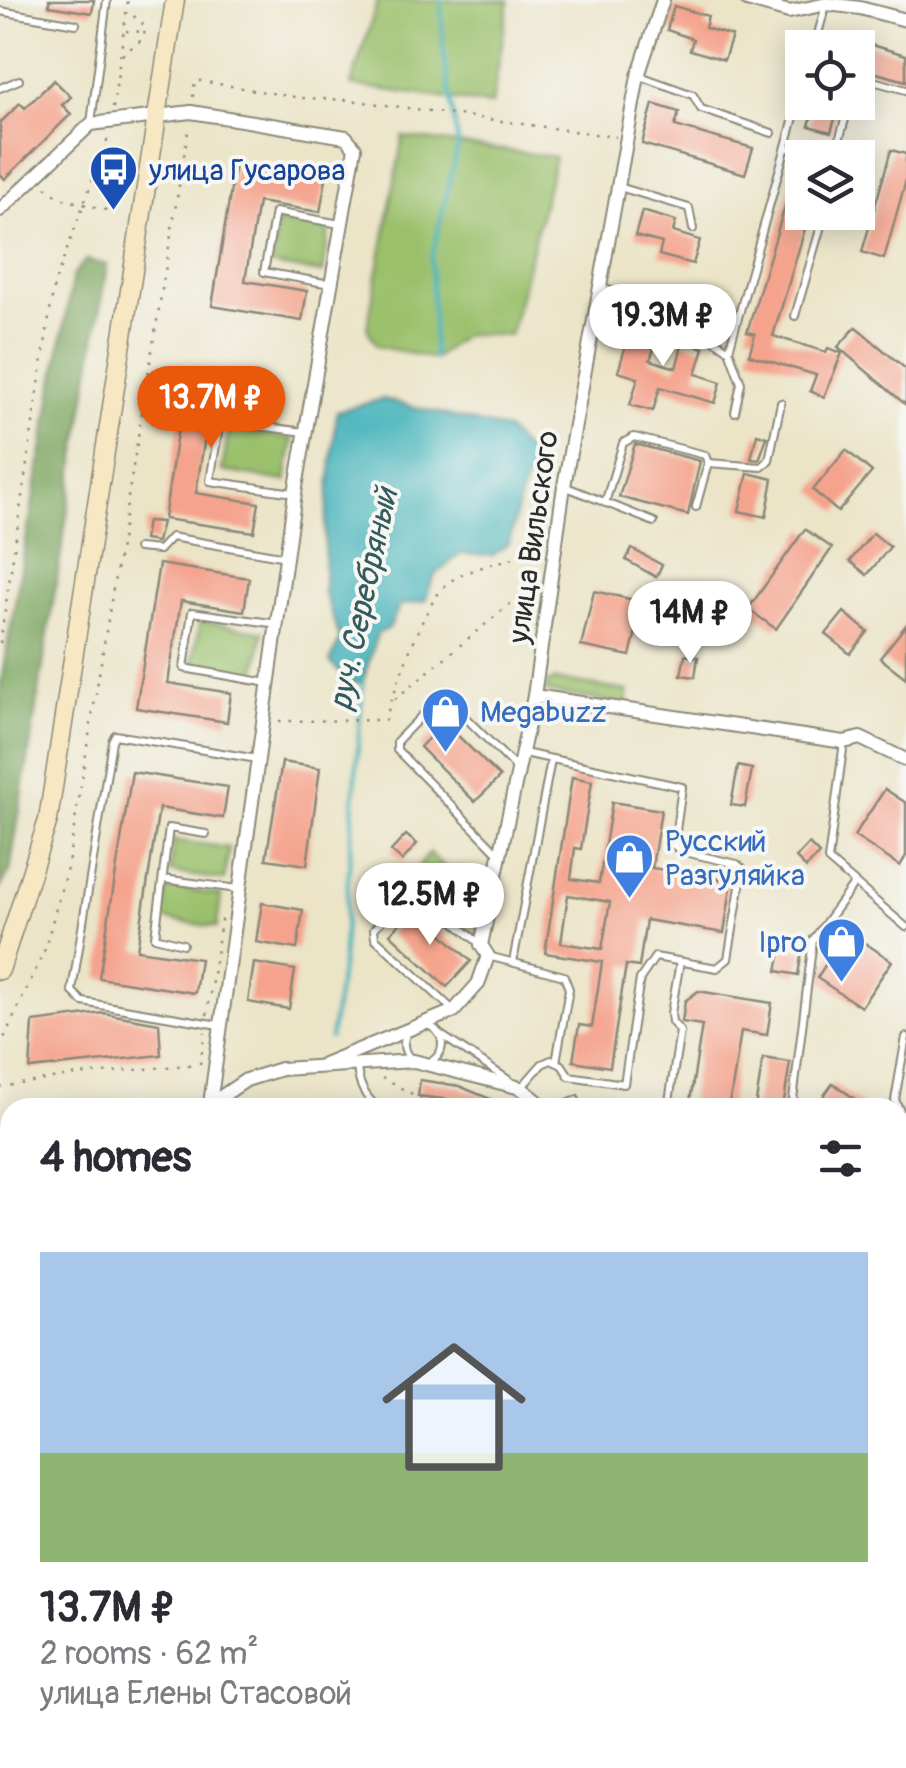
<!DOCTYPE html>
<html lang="en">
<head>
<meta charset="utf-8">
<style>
  :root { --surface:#fff; --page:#f7f7f7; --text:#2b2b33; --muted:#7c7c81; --line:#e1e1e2; --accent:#ea580c }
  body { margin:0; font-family:Pangolin,sans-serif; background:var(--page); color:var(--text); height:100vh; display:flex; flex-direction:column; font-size:38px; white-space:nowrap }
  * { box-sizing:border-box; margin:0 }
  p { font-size:32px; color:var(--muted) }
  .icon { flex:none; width:55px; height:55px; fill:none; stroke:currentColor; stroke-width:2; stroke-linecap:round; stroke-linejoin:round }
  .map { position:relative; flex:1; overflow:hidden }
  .panel { position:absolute; left:0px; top:1098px; width:908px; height:672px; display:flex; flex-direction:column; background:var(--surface); border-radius:30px 30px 0 0; box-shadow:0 5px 25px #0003 }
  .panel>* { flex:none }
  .controls { position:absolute; left:785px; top:30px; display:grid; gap:20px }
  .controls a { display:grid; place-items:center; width:90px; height:90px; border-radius:0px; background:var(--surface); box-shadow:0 5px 25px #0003; font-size:50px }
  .price { position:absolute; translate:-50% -85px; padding:0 22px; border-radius:35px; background:#fff; color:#222; font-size:32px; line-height:65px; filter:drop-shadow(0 2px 5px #0008) }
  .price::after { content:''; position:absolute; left:50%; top:60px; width:30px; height:22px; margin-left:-15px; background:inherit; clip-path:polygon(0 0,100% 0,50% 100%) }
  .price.selected { background:var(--accent); color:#fff }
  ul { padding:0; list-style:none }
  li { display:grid; align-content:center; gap:20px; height:530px; padding:0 40px }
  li+li { border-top:2px solid var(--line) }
  li span { display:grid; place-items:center; height:310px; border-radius:0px; color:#555 }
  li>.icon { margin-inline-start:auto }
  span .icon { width:180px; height:180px; fill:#fffc; stroke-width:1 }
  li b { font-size:42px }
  h2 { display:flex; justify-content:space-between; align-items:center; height:120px; padding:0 40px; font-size:42px }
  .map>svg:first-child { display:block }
</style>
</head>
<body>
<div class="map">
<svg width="906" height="1768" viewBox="0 0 906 1768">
  <rect width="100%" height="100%" fill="#f6f6f2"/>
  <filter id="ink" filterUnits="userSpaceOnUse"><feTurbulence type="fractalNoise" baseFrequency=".01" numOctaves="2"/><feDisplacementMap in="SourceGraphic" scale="20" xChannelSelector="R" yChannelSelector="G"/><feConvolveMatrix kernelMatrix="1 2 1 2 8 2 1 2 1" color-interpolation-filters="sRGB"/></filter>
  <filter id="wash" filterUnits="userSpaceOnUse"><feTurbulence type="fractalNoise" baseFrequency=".0048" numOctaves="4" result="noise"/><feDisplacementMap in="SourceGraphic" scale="40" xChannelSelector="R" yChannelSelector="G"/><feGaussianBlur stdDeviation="2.25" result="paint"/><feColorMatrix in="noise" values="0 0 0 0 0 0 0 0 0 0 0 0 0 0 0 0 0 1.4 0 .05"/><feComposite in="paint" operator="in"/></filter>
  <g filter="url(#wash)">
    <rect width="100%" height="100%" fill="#ebe4c7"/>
    <g fill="#9ac06b" stroke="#62764b" stroke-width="2.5">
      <polygon points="378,0 509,0 492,105 351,85"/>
      <polygon points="403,137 555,157 510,335 465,334 434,359 377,346 367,328"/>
      <polygon points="278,222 329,230 323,273 272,265"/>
      <polygon points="229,428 293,439 286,481 222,471"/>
      <polygon points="200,621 263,632 256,674 192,663"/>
      <polygon points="556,680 628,691 628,705 546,692 548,682"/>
      <polygon points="174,840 229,848 224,880 170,872"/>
      <polygon points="429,853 478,897 475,926 414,872"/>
      <polygon points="167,887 221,895 217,927 162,919"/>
      <polygon points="200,1760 469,1760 483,1768 193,1768"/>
      <polygon points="588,1760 783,1760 796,1768 583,1768"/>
    </g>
    <polygon fill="#7ba65f" stroke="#536845" stroke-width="2.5" points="86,260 107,265 10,871 0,888 0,687 73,275"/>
    <g fill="#42b2ba" stroke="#366e72" stroke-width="2.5">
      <polygon points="383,399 506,430 535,459 521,493 509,543 492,556 460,554 434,576 425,601 400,605 389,628 377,634 363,681 351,684 330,662 340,639 324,592 325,528 337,411"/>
      <path d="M10,1613V1760H160L152,1768H0C0,1754 6,1742 6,1728C9,1689 6,1651 10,1613Z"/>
    </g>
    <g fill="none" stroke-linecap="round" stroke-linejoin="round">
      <g stroke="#42b2ba" stroke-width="4">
        <polyline points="434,359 431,260 458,146 444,56 441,0"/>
        <polyline points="330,1038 342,963 363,679"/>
      </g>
    </g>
    <g id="blocks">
      <g fill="#f5a38c" fill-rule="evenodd">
        <polygon points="49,0 94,0 92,13 49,6"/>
        <polygon points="674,6 708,16 705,28 732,36 724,60 690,50 693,39 667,30"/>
        <polygon points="836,35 906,55 906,81 858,68 858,48 832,48"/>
        <polygon points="54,80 71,97 62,105 71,114 5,179 0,174 0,123 20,103 25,108"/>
        <polygon points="816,102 840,102 831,132 809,126"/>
        <polygon points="653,104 679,112 675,126 753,148 745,174 642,144"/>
        <polygon points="891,150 906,154 906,180 884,259 862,252"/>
        <polygon points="235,164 326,179 320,212 258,202 245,281 307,291 302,321 212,306"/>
        <polygon points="792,183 802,187 802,212 810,212 773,336 826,352 828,348 842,353 824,397 810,391 816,375 749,355 755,334 747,332"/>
        <polygon points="642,211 676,221 673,232 700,240 693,264 659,255 662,243 635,236"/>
        <polygon points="634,318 662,326 650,360 676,368 683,342 704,348 696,374 721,382 715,403 660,387 653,411 630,405 638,378 618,372"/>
        <polygon points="856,327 906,369 906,405 838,347"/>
        <polygon points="186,374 277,388 272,421 209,411 196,493 259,503 254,532 164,519"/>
        <polygon points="757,434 767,437 759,460 751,459"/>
        <polygon points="635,444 700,461 688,515 619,497"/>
        <polygon points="846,450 872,472 838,512 813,490"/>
        <polygon points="748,473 773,479 766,517 739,511"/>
        <polygon points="147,521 162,522 157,542 144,540"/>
        <polygon points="805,529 832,548 776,629 748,609"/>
        <polygon points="873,533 890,547 867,575 850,561"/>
        <polygon points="632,549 662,565 656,577 626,560"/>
        <polygon points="159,564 249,578 244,611 181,601 168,683 231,693 227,722 136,708"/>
        <polygon points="594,591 643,602 630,656 581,646"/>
        <polygon points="844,612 868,632 850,654 826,634"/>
        <polygon points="906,625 906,678 880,658"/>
        <polygon points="685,655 698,657 695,677 681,675"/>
        <polygon points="444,722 500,777 475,802 420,747"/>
        <polygon points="282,762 320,768 307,865 266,859"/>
        <polygon points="738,766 752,769 745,807 731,805"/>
        <polygon points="132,772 228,787 223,818 159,808 137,950 200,959 195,993 99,978"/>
        <path d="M572,777L592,781L581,849L575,848L571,879L599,883L612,802L661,810L652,868L732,881L724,933L646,920L639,967L626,965L610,1067L573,1061L579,1025L592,1027L602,962L545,953ZM568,895L610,902L602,949L561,943Z"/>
        <polygon points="885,789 906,803 906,856 900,866 854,836"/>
        <polygon points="406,835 417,844 402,861 391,851"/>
        <polygon points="809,844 819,854 806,868 796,858"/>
        <polygon points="262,903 303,910 297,949 256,942"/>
        <polygon points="414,908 471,961 447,987 390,934"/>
        <polygon points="847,931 892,961 861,1007 817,978"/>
        <polygon points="782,947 802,951 798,975 777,971"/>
        <polygon points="254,963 295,970 289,1009 248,1002"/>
        <polygon points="698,991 772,1003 767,1035 741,1031 729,1108 689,1108 702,1025 682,1022 685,1001"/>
        <polygon points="103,1013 159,1023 161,1055 30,1069 33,1022"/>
        <polygon points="763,1058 790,1062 783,1108 755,1108"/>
        <polygon points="420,1080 459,1086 512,1108 477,1108 459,1101 418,1096"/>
        <polygon points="833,1083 867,1108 815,1108"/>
        <polygon points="578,1095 583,1108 556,1108 555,1104"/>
      </g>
    </g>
  </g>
  <g filter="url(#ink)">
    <use href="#blocks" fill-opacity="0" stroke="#8b8879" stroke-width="2.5"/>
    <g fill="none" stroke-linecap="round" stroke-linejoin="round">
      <defs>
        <g id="lane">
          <polyline points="0,11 76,24"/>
          <polyline points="814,48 826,5"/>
          <polyline points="640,76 693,95 701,109 772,133"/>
          <polyline points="858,77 906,90"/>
          <polyline points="0,88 19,80"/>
          <polyline points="91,123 107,0"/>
          <polyline points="838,144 850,102"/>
          <polyline points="786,147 817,158"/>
          <polyline points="619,187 689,208 693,229"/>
          <polyline points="330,284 264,272 275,212 340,224"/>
          <polyline points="600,287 676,314 671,347"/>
          <polyline points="676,314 729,350 802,89"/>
          <polyline points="795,316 825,212"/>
          <polyline points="729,350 741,383 735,412"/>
          <polyline points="708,463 762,467 769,460 781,403"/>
          <polyline points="564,486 654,522"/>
          <polyline points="294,493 210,481 220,421 305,432"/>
          <polyline points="605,503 623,443 634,437 705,455 708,463 696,507"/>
          <polyline points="138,548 159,550 171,537 286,557"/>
          <polyline points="268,683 184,668 192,612 278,624"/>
          <polyline points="844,742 828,860 906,927"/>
          <polyline points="499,854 397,750 397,741 439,698 447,699 517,769"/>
          <polyline points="163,879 238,889"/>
          <polyline points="183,944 155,937 169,828 206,834"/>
          <polyline points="488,956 564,976 569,989 556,1062"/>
          <polyline points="513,962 551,760"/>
          <polyline points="452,1009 375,938 374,929 410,889 417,890 480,944"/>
          <circle cx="423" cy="1044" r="19"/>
          <polyline points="219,1025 83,1002 72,991 112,741 115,735 257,759"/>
          <polyline points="438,1033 510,1081"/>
          <polyline points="906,1037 895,1100 906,1123"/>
          <path d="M357,1063C357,1081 364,1097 379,1108"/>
          <polyline points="521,1088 542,1064 551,1060 562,1065 569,1076 624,1084 640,979 655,957 717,968 728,959 743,869 737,864 680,851 674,845 682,787 524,753"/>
          <polyline points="668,1108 680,1031 672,1022 671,1013 680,962"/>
          <polyline points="792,1108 813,940 854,884"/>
          <polyline points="898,1137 906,1125"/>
          <polyline points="898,1244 906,1250"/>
          <polyline points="0,1264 10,1246"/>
          <polyline points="898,1415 906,1406"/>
          <polyline points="898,1456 906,1464"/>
          <polyline points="898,1610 906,1618"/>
          <polyline points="898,1672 906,1681"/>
          <polyline points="670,1760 675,1768"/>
          <polyline points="182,1768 189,1760"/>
        </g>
        <g id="street">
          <polyline points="747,0 789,12 827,4 860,8 906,20"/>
          <polyline points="0,210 91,124 191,112 346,137 355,148 295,493 210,1104"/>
          <polyline points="534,696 844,742 860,738 906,760"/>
          <polyline points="324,1064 454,1011 478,984 488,956 481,945 534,696 564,486 631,115 638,76 663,0"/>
          <polyline points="209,1105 246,1080 281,1069 414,1061 521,1088 546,1108"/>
          <polyline points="0,1133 10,1133"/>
        </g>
        <g id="secondary">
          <polyline points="0,970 48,820 175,0"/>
          <polyline points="898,1272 906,1264"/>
          <polyline points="0,1445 10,1451"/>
          <polyline points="522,1760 537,1768"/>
          <polyline points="553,1768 567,1760"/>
        </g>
      </defs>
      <use href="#lane" stroke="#8b8879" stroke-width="10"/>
      <use href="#street" stroke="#8b8879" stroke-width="16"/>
      <use href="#secondary" stroke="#8b8879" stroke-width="21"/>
      <g stroke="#8b8879" stroke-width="2.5" stroke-dasharray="2.5 8" stroke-linecap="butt">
        <polyline points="126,31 143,32"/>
        <polyline points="122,55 144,38 145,26 128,11"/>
        <polyline points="193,97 195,80 301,98 350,100 616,137"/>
        <polyline points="113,108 128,0"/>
        <polyline points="46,187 60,198 114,212"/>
        <polyline points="0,643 54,285 109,135"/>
        <polyline points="395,699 521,595 534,554"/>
        <path d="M279,721L385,720C396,688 425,595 452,580C477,566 508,560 535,552L549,487"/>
        <polyline points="207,1015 222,914"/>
        <polyline points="0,1047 45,949 68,864 189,125"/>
        <polyline points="200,1064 205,1032"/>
        <polyline points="382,1078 418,1097 465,1108"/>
        <polyline points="0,1087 71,1076 197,1064"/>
        <polyline points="898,1554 906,1562"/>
        <polyline points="898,1631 906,1640"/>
        <polyline points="898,1691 906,1699"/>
        <polyline points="898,1733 906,1724"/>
      </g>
      <use href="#lane" stroke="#fff" stroke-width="6"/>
      <use href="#street" stroke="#fff" stroke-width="12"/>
      <use href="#secondary" stroke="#f7e8c3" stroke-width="18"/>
    </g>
  </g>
  <defs>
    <symbol id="bus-pin" viewBox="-11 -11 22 30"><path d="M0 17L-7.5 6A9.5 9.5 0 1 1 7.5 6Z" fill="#1a4fb4" stroke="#f6f6f2"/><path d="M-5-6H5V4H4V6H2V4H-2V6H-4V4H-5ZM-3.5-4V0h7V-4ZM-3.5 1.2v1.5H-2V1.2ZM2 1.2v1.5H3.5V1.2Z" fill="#fff"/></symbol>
    <symbol id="shop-pin" viewBox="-11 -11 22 30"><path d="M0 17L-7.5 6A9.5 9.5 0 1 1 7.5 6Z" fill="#3f7fe0" stroke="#f6f6f2"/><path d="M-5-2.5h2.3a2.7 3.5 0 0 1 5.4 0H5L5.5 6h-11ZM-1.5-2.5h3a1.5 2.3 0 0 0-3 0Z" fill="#fff"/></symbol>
  </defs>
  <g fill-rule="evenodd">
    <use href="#bus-pin" x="86" y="142" width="55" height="75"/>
    <use href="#shop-pin" x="418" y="684" width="55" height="75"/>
    <use href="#shop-pin" x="602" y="830" width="55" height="75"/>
    <use href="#shop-pin" x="814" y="914" width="55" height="75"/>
  </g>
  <g text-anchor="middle" stroke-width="8" stroke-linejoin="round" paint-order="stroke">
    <g font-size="30" fill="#164399" stroke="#f6f6f2" text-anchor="start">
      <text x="149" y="180">улица Гусарова</text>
    </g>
    <g font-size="30" fill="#2b2b2b" stroke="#f6f6f2">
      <text transform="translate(533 537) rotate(-82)" y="10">улица Вильского</text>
    </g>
    <g font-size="30" fill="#366cbe" stroke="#f6f6f2" text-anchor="start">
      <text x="480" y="722">Megabuzz</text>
      <text x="665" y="851">Русский<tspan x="665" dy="34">Разгуляйка</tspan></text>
      <text x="807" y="952" text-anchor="end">Ipro</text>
    </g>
    <g font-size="32" font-style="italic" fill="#335a5d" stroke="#f6f6f2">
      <text transform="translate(363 599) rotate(-78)" y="11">руч. Серебряный</text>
    </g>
  </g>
</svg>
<div class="controls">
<a><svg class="icon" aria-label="locate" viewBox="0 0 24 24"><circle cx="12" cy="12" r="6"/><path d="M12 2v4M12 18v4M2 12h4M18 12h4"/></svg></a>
<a><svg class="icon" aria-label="layers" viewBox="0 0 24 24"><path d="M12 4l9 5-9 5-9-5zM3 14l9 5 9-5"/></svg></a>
</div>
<b class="price" style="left:663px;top:369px">19.3M ₽</b>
<b class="price selected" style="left:211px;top:451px">13.7M ₽</b>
<b class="price" style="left:690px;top:666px">14M ₽</b>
<b class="price" style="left:430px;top:948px">12.5M ₽</b>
<section class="panel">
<h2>4 homes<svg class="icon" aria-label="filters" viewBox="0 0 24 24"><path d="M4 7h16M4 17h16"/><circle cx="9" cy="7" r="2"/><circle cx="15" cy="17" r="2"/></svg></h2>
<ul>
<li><span style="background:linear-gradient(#a9c7e8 65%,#8fb573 0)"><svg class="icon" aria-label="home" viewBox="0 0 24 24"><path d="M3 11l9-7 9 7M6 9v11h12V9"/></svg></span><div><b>13.7M ₽</b><p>2 rooms · 62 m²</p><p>улица Елены Стасовой</p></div></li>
</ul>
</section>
</div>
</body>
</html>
